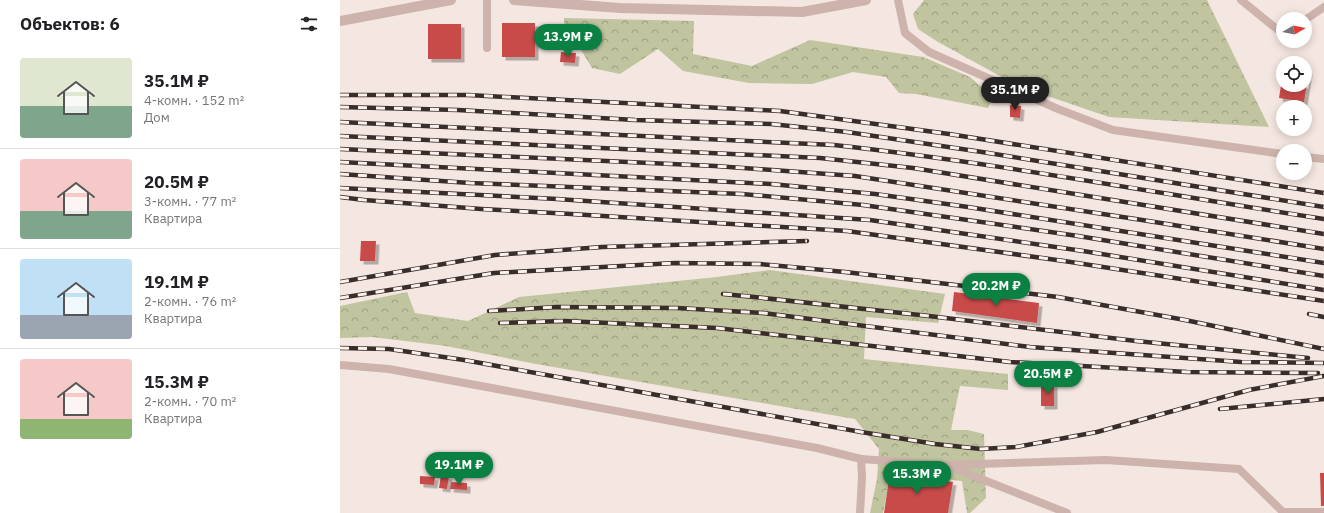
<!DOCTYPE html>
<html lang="ru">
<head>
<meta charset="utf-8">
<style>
  :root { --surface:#fff; --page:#f6f6f6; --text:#202124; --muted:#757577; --line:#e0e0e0; --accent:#0b8043 }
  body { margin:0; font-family:"IBM Plex Sans",sans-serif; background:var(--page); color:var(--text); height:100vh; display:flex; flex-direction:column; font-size:15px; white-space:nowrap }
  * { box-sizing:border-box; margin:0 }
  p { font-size:13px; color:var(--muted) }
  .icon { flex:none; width:22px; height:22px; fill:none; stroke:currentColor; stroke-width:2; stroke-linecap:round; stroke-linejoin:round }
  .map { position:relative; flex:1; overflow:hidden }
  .details { display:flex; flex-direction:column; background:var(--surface); width:340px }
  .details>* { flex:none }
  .needle { width:26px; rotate:81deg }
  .buttons { position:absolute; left:936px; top:12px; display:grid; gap:8px }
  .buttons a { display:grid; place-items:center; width:36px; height:36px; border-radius:50%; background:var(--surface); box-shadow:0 2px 10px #0003; font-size:20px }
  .price { position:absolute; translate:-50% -34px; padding:0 9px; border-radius:14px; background:var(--accent); color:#fff; font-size:13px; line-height:26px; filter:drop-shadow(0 1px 2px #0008) }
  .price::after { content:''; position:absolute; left:50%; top:24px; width:12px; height:9px; margin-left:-6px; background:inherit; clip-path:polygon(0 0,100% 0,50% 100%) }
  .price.active { background:#222; color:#fff }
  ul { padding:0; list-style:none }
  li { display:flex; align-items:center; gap:12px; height:100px; padding:0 20px }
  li+li { border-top:1px solid var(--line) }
  li span { display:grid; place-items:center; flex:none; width:112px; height:80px; border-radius:4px; color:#555 }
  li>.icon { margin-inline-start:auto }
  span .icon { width:48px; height:48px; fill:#fffc; stroke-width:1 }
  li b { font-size:17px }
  h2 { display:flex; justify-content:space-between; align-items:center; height:48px; padding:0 20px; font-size:17px }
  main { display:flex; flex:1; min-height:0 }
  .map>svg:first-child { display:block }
</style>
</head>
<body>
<main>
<section class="details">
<h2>Объектов: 6<svg class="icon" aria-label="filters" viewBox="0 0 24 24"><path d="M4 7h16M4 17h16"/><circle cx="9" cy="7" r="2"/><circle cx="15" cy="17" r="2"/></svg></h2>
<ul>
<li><span style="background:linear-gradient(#dfe7d0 60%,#7fa58c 0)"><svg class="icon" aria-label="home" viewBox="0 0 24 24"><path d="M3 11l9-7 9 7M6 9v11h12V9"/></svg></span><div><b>35.1M ₽</b><p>4-комн. · 152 m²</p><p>Дом</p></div></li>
<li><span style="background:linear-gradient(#f6c9c9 65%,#7fa58c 0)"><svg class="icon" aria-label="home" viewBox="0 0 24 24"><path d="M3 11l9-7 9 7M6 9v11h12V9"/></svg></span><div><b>20.5M ₽</b><p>3-комн. · 77 m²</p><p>Квартира</p></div></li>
<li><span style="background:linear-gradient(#bfe0f5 70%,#9aa5b1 0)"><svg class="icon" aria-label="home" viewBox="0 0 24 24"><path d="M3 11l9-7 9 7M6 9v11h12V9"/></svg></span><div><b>19.1M ₽</b><p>2-комн. · 76 m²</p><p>Квартира</p></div></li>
<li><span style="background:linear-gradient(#f6c9c9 75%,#8fb573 0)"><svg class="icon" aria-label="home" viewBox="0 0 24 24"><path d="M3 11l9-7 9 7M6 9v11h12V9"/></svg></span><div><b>15.3M ₽</b><p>2-комн. · 70 m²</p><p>Квартира</p></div></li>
</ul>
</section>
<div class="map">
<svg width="984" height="513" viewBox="0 0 984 513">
  <defs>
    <pattern id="forest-crowns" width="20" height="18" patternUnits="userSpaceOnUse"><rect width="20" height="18" fill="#c0c49f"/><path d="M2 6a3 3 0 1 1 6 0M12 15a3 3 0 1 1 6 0" fill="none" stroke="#9d9f82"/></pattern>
    <filter id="shadow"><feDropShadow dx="3.5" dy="3.5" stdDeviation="0" flood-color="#0004"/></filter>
  </defs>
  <rect width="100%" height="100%" fill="#f4e6e0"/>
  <g fill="url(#forest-crowns)">
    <polygon points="584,0 867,0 929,127 769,117 678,86 598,42 578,29 573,14"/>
    <polygon points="224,18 354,21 353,54 412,66 470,40 583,57 630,77 653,97 648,108 576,94 559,93 546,77 513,72 472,84 409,83 343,71 318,49 280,74 252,68 238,45 225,41"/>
    <polygon points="430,270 605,294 598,323 526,317 524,359 668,374 668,390 620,386 611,430 628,430 644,434 646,498 630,513 627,513 622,481 551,473 543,513 530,513 537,479 539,449 515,419 196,364 106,346 32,337 0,338 0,306 67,292 75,313 128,321 179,297 377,277"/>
  </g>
  <g fill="#c84b4a" filter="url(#shadow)">
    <rect x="162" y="23" width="33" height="34"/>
    <rect x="88" y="24" width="33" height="35"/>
    <polygon points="221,52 236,53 235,63 220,62"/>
    <polygon points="965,71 969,71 964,102 939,98 942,79 943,85 965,85"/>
    <polygon points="670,105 681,106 680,118 670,117"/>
    <polygon points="21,241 36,241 35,261 20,261"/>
    <polygon points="614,292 699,303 697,323 612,311"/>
    <rect x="701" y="384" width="13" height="22"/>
    <polygon points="550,473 613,482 608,513 544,513"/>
    <polygon points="980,473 984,473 984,506 981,506"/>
    <polygon points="101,475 109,476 107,489 99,488"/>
    <polygon points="80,476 95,477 94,485 80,484"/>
    <polygon points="111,482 127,483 127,490 110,489"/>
  </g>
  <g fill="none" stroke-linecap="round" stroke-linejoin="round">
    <g stroke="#cdb3ab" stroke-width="8">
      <polyline points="558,0 565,33 589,52 718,109 773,130 943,154"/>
      <polyline points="901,0 943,34"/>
      <polyline points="965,20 984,7"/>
      <polyline points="147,48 147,0"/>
      <polyline points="965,157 984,159"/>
      <polyline points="0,365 49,369 477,448 521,459 522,477 520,513"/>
      <polyline points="521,459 606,465 766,460 899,469 943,512 984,512"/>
      <polyline points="611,467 727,513"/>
    </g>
    <g stroke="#cdb3ab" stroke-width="10">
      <polyline points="174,0 280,8 462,12 526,0"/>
      <polyline points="0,21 111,0"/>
    </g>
    <defs>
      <g id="rail">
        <polyline points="0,95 128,95 440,111 609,134 984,193"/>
        <polyline points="0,107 118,110 295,120 431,124 507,132 642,152 984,207"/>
        <path d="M0,122L494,145C658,163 821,194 984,219"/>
        <polyline points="0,136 480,158 573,168 984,234"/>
        <polyline points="0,149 375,166 515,176 802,220 984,249"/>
        <polyline points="0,162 431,184 535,194 628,207 984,263"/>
        <polyline points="0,174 130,183 402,194 523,205 738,236 984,276"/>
        <polyline points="0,188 217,199 530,220 743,251 984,290"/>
        <polyline points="0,197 24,200 141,209 231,214 507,231 724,261 984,301"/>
        <polyline points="0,282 155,255 262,247 467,241"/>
        <polyline points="383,294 414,297 589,316 796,341 968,358"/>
        <polyline points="0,298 154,273 335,263 420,264 505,272 718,297 845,320 984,349"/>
        <polyline points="149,311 217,307 337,308 423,313 690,347 901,362 984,363"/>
        <polyline points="969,314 984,317"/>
        <polyline points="160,323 225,321 377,328 670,362 847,372 978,373"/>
        <polyline points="0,348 49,349 124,360 521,432 595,444 641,449 676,447 757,432 909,390 984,376"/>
        <polyline points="880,409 984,399"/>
      </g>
    </defs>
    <use href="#rail" stroke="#3a2c2a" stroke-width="4.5"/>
    <use href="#rail" stroke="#fbf1ed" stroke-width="3" stroke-dasharray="9" stroke-linecap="butt"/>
  </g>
</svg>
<div class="buttons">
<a><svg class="needle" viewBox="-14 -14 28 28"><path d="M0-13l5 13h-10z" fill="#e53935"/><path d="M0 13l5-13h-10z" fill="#757577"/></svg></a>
<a><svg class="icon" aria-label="locate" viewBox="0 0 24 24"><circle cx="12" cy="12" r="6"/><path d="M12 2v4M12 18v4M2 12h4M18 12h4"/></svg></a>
<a>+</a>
<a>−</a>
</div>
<b class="price" style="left:228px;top:58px">13.9M ₽</b>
<b class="price active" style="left:675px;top:111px">35.1M ₽</b>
<b class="price" style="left:656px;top:307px">20.2M ₽</b>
<b class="price" style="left:708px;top:395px">20.5M ₽</b>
<b class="price" style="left:119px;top:486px">19.1M ₽</b>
<b class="price" style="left:577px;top:495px">15.3M ₽</b>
</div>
</main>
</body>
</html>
